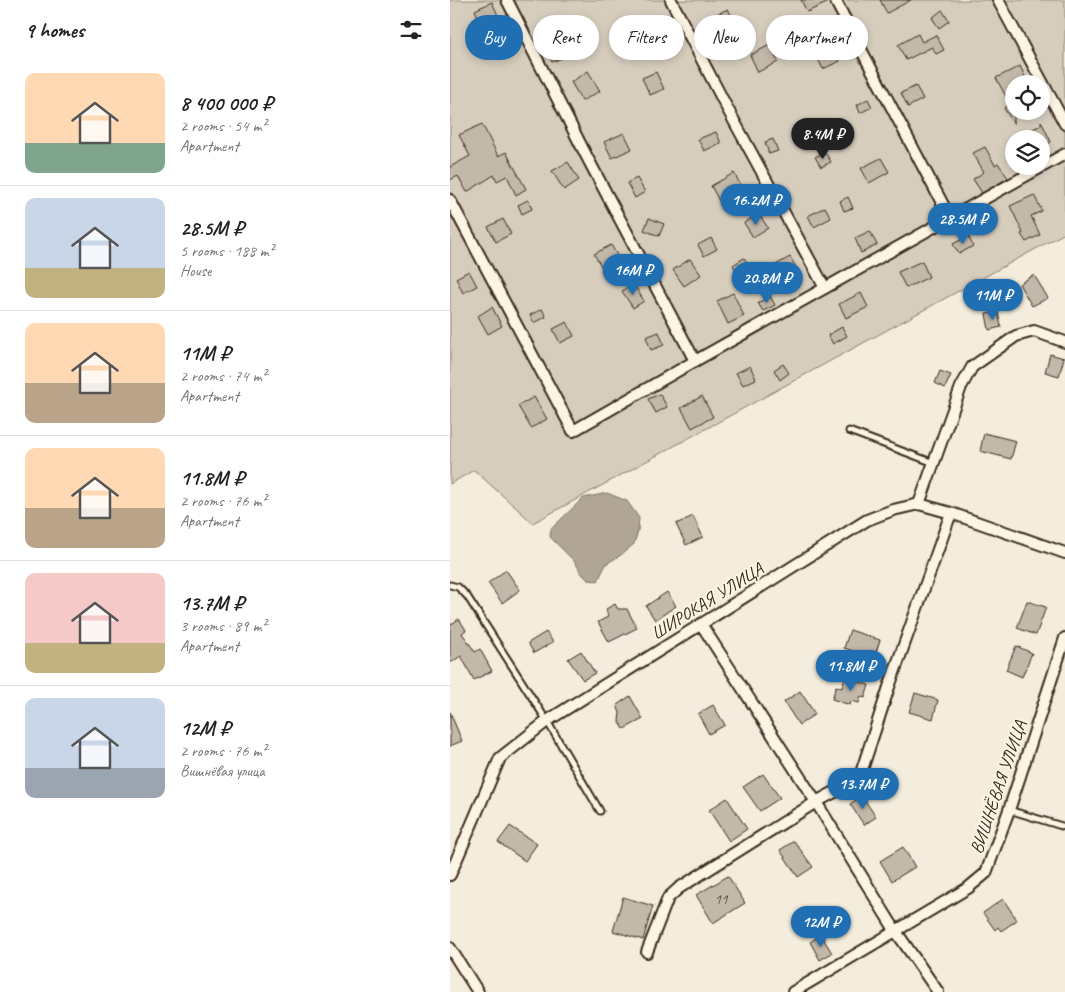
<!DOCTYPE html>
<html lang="en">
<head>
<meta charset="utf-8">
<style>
  :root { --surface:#fff; --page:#f6f6f6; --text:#222; --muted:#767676; --line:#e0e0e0; --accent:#1f6fb2 }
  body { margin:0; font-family:Caveat,sans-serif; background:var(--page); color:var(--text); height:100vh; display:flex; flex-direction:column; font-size:19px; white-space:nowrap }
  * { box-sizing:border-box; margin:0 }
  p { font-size:16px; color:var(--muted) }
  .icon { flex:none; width:28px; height:28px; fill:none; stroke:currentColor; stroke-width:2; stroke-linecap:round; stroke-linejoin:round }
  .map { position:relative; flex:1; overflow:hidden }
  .side { display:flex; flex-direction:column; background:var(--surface); width:450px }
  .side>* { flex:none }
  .top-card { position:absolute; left:15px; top:15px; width:475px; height:45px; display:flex; gap:10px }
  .tools { position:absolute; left:555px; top:75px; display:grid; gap:10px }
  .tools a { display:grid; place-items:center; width:45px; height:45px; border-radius:50%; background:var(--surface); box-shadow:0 2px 8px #0003; font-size:25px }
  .price { position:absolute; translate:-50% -42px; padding:0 11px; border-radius:18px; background:var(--accent); color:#fff; font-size:16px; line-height:32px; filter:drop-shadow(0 1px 2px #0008) }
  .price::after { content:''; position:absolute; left:50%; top:30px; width:15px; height:11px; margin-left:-8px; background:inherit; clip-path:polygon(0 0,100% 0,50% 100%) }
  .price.active { background:#222; color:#fff }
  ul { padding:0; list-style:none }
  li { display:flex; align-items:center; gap:15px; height:125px; padding:0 25px }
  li+li { border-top:1px solid var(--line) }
  li span { display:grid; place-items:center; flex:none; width:140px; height:100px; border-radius:10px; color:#555 }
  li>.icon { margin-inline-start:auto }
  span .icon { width:60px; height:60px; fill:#fffc; stroke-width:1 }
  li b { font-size:21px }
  h2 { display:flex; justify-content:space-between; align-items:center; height:60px; padding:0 25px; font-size:21px }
  .pill { padding:0 18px; border-radius:22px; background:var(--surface); box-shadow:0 2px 8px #0003; font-size:18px; line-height:45px }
  .pill.active { background:var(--accent); color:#fff }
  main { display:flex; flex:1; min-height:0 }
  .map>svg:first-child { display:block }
</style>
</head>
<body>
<main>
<section class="side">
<h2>9 homes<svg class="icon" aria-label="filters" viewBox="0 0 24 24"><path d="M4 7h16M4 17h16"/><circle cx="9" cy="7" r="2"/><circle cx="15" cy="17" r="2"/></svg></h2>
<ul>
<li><span style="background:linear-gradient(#ffd9b3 70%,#7fa58c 0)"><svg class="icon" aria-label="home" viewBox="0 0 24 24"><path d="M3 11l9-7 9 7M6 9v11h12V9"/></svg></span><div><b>8 400 000 ₽</b><p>2 rooms · 54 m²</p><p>Apartment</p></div></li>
<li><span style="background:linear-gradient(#c9d6e8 70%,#c2b280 0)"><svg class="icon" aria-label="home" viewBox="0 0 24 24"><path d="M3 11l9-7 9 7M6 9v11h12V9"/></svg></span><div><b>28.5M ₽</b><p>5 rooms · 188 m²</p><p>House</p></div></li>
<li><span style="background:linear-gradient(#ffd9b3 60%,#b9a48a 0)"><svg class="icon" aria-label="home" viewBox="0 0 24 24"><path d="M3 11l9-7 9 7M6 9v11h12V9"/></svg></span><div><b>11M ₽</b><p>2 rooms · 74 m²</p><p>Apartment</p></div></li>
<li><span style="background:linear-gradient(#ffd9b3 60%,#b9a48a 0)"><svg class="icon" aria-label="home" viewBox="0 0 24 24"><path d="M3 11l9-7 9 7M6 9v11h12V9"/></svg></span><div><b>11.8M ₽</b><p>2 rooms · 76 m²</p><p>Apartment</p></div></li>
<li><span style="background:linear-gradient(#f6c9c9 70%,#c2b280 0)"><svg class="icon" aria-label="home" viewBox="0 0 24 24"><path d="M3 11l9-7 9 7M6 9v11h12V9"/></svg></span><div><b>13.7M ₽</b><p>3 rooms · 89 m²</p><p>Apartment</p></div></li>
<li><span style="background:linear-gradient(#c9d6e8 70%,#9aa5b1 0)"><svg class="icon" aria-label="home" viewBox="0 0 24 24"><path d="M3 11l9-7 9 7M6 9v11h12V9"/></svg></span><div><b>12M ₽</b><p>2 rooms · 76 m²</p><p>Вишнёвая улица</p></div></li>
</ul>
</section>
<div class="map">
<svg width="615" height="992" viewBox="0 0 615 992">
  <rect width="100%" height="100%" fill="#f4eddd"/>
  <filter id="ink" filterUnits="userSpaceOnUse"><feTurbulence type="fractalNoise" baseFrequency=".02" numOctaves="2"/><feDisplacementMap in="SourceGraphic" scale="10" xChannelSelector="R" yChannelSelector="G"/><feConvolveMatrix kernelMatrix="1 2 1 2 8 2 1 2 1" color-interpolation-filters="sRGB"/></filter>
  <g filter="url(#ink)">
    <path fill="#d6cdbd" stroke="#887c6e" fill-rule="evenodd" d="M0,0H615V233L83,523L24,470L0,484ZM564,84H591V111H564ZM564,139H591V166H564Z"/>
    <polygon fill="#b0a596" stroke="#817466" points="157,493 177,501 189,518 188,531 184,544 171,555 156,564 148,581 138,580 132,574 124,561 100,537 101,529 133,498"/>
    <g fill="#c3b9aa" stroke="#3b2a1e">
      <polygon points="351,0 378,0 379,2 357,12"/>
      <polygon points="430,0 461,0 437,13"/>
      <polygon points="42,2 51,22 33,29 25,10"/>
      <polygon points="278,9 284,21 273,27 267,14"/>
      <polygon points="492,10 499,21 489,28 482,18"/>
      <polygon points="210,16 216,30 204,36 197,22"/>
      <polygon points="101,21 106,31 101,34 112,58 102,62 94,46 96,45 88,28"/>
      <polygon points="468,34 472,42 486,35 494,50 486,54 482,47 456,60 448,45"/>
      <polygon points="381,43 390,61 373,69 364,51"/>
      <polygon points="320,45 328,62 308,72 300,55"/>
      <polygon points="570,66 577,81 571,84 564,84 564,124 554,108 560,104 546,78"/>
      <polygon points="138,71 150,91 132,101 121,82"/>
      <polygon points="206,72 214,89 200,95 192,78"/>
      <polygon points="466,86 473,99 458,107 451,93"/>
      <polygon points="418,99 422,107 410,113 407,105"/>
      <polygon points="591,121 601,142 591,147 591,139 562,139 591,125"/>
      <polygon points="32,124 48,156 56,152 76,189 66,195 57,176 47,181 44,175 17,192 8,176 0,180 0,167 20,156 9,135"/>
      <polygon points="266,132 271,143 254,151 248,139"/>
      <polygon points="174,133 182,149 162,158 154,142"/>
      <polygon points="323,139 328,151 319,154 315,142"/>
      <polygon points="535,147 545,165 548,163 558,178 532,193 523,179 534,172 523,153"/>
      <polygon points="375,152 381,162 371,167 365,157"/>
      <polygon points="431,158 439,172 419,183 411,168"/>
      <polygon points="118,162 129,180 114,190 102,171"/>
      <polygon points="284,173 296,195 273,208 261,186"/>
      <polygon points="187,178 195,192 185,198 177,183"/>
      <polygon points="584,195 592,211 581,216 590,235 576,242 571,234 573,233 560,206"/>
      <polygon points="398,197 403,208 394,211 390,201"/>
      <polygon points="78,200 82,209 72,214 68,205"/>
      <polygon points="375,207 381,218 364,227 358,216"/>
      <polygon points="309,214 318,228 303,237 294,223"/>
      <polygon points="199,218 214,224 209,236 194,230"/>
      <polygon points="53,219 61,234 46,242 38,227"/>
      <polygon points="420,231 427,245 411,253 405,238"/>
      <polygon points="518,236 523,246 509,254 503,244"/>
      <polygon points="261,238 267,249 254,256 248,245"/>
      <polygon points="161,245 168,257 151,266 144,254"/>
      <polygon points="340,257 350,274 332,284 322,267"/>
      <polygon points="294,258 300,266 288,274 283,265"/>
      <polygon points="240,259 251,275 234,286 223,270"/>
      <polygon points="472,261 479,277 456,288 448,272"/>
      <polygon points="19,271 27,286 13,293 6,278"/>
      <polygon points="584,275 598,298 582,306 569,284"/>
      <polygon points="183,283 194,301 183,308 172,291"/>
      <polygon points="283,293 294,316 278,324 267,301"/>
      <polygon points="411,293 418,307 396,318 389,304"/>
      <polygon points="320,296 325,305 313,311 308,303"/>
      <polygon points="42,307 52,326 38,334 28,316"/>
      <polygon points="92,309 96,317 84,323 80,315"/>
      <polygon points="548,312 551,327 539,330 536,314"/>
      <polygon points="117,322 124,336 110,343 103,329"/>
      <polygon points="392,327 397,336 383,344 378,335"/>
      <polygon points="209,332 214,345 201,350 196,337"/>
      <polygon points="600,354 614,358 609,376 595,372"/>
      <polygon points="333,364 339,373 330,380 324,370"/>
      <polygon points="300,366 306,379 293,385 286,373"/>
      <polygon points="490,371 501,375 495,388 485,383"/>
      <polygon points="210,394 217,407 206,413 198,399"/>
      <polygon points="252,396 263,417 242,428 231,408"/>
      <polygon points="84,397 97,419 81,428 68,406"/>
      <polygon points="534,433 566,441 561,459 530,451"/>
      <polygon points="243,516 253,537 236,545 226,524"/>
      <polygon points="56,570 70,590 52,603 38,583"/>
      <polygon points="217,592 226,606 205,620 196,606"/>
      <polygon points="577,601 596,607 586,635 567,628"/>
      <polygon points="165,604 168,609 177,609 187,628 159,642 148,622 158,617 156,609"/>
      <polygon points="9,619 16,630 12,633 25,652 30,649 42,671 24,680 11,656 0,663 0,625"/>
      <polygon points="400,630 430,640 424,658 394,648"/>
      <polygon points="96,632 103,642 84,653 78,643"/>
      <polygon points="566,646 582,653 572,677 556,670"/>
      <polygon points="131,651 145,673 133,680 118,659"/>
      <polygon points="395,677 419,685 415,698 411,696 409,703 401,701 400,705 382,699 386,686 392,688"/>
      <polygon points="350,691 365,714 349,725 334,702"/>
      <polygon points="465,693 488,700 483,719 459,712"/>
      <polygon points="180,696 193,719 174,729 169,721 170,713 167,705"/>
      <polygon points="263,705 275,725 259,734 248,714"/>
      <polygon points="0,712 12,741 0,746"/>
      <polygon points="313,774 330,798 310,811 293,787"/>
      <polygon points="412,796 426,817 414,825 400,804"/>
      <polygon points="277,798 297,829 279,841 259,810"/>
      <polygon points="60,826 87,844 75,861 48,842"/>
      <polygon points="344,841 363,867 348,877 330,850"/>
      <polygon points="453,847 465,867 442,881 430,861"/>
      <polygon points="278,876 295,903 263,923 246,895"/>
      <polygon points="173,897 203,906 193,940 163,931"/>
      <polygon points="553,899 567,920 551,931 548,927 545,930 533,913"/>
      <polygon points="371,935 382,953 370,960 360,942"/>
    </g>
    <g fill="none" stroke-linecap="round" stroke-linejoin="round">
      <defs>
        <g id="lane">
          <polyline points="399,431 484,463"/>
          <polyline points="0,585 8,587 17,596 97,721 150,811"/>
          <polyline points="559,810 615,827"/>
        </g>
        <g id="street">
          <polyline points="57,0 138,159 245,361"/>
          <polyline points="385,0 500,218 615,154"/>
          <polyline points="548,0 615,124"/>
          <polyline points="0,200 123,431 245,361 375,288 277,108 221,0"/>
          <polyline points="375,288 500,218"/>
          <polyline points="469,504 511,387 522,367 566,336 584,331 615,342"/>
          <polyline points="251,624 366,802 445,930 488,992"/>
          <polyline points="0,875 50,758 97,721 417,520 443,510 469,504 501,513 615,553"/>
          <polyline points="0,948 28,992"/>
          <polyline points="197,952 218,898 229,888 366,802 409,779 439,687 501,513"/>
          <polyline points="343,992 518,888 536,873 559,810 615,638"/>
        </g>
      </defs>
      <use href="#lane" stroke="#3b2a1e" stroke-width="9"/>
      <use href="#street" stroke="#3b2a1e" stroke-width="14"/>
      <use href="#lane" stroke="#fcf5e5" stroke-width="5"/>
      <use href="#street" stroke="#fcf5e5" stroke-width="10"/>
    </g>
  </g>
  <g text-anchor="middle" stroke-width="4" stroke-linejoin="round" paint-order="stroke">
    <g font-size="15" fill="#5d4e41">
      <text x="271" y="904">11</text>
    </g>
    <g font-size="18" fill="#3b2a1e" stroke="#fcf5e5">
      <text transform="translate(257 601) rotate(-32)" y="6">ШИРОКАЯ УЛИЦА</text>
      <text transform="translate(548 787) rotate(-71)" y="6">ВИШНЁВАЯ УЛИЦА</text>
    </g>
  </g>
</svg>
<div class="tools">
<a><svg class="icon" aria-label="locate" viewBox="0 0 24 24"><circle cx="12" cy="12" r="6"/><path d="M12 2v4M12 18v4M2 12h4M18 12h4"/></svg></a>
<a><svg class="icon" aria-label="layers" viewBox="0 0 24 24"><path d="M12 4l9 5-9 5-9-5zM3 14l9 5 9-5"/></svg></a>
</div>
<b class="price active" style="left:373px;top:160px">8.4M ₽</b>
<b class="price" style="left:306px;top:226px">16.2M ₽</b>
<b class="price" style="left:513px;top:245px">28.5M ₽</b>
<b class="price" style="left:183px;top:296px">16M ₽</b>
<b class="price" style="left:317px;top:304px">20.8M ₽</b>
<b class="price" style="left:543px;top:321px">11M ₽</b>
<b class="price" style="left:401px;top:692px">11.8M ₽</b>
<b class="price" style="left:413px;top:810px">13.7M ₽</b>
<b class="price" style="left:371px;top:948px">12M ₽</b>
<div class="top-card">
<a class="pill active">Buy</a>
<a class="pill">Rent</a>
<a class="pill">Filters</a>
<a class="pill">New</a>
<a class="pill">Apartment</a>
</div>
</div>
</main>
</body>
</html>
